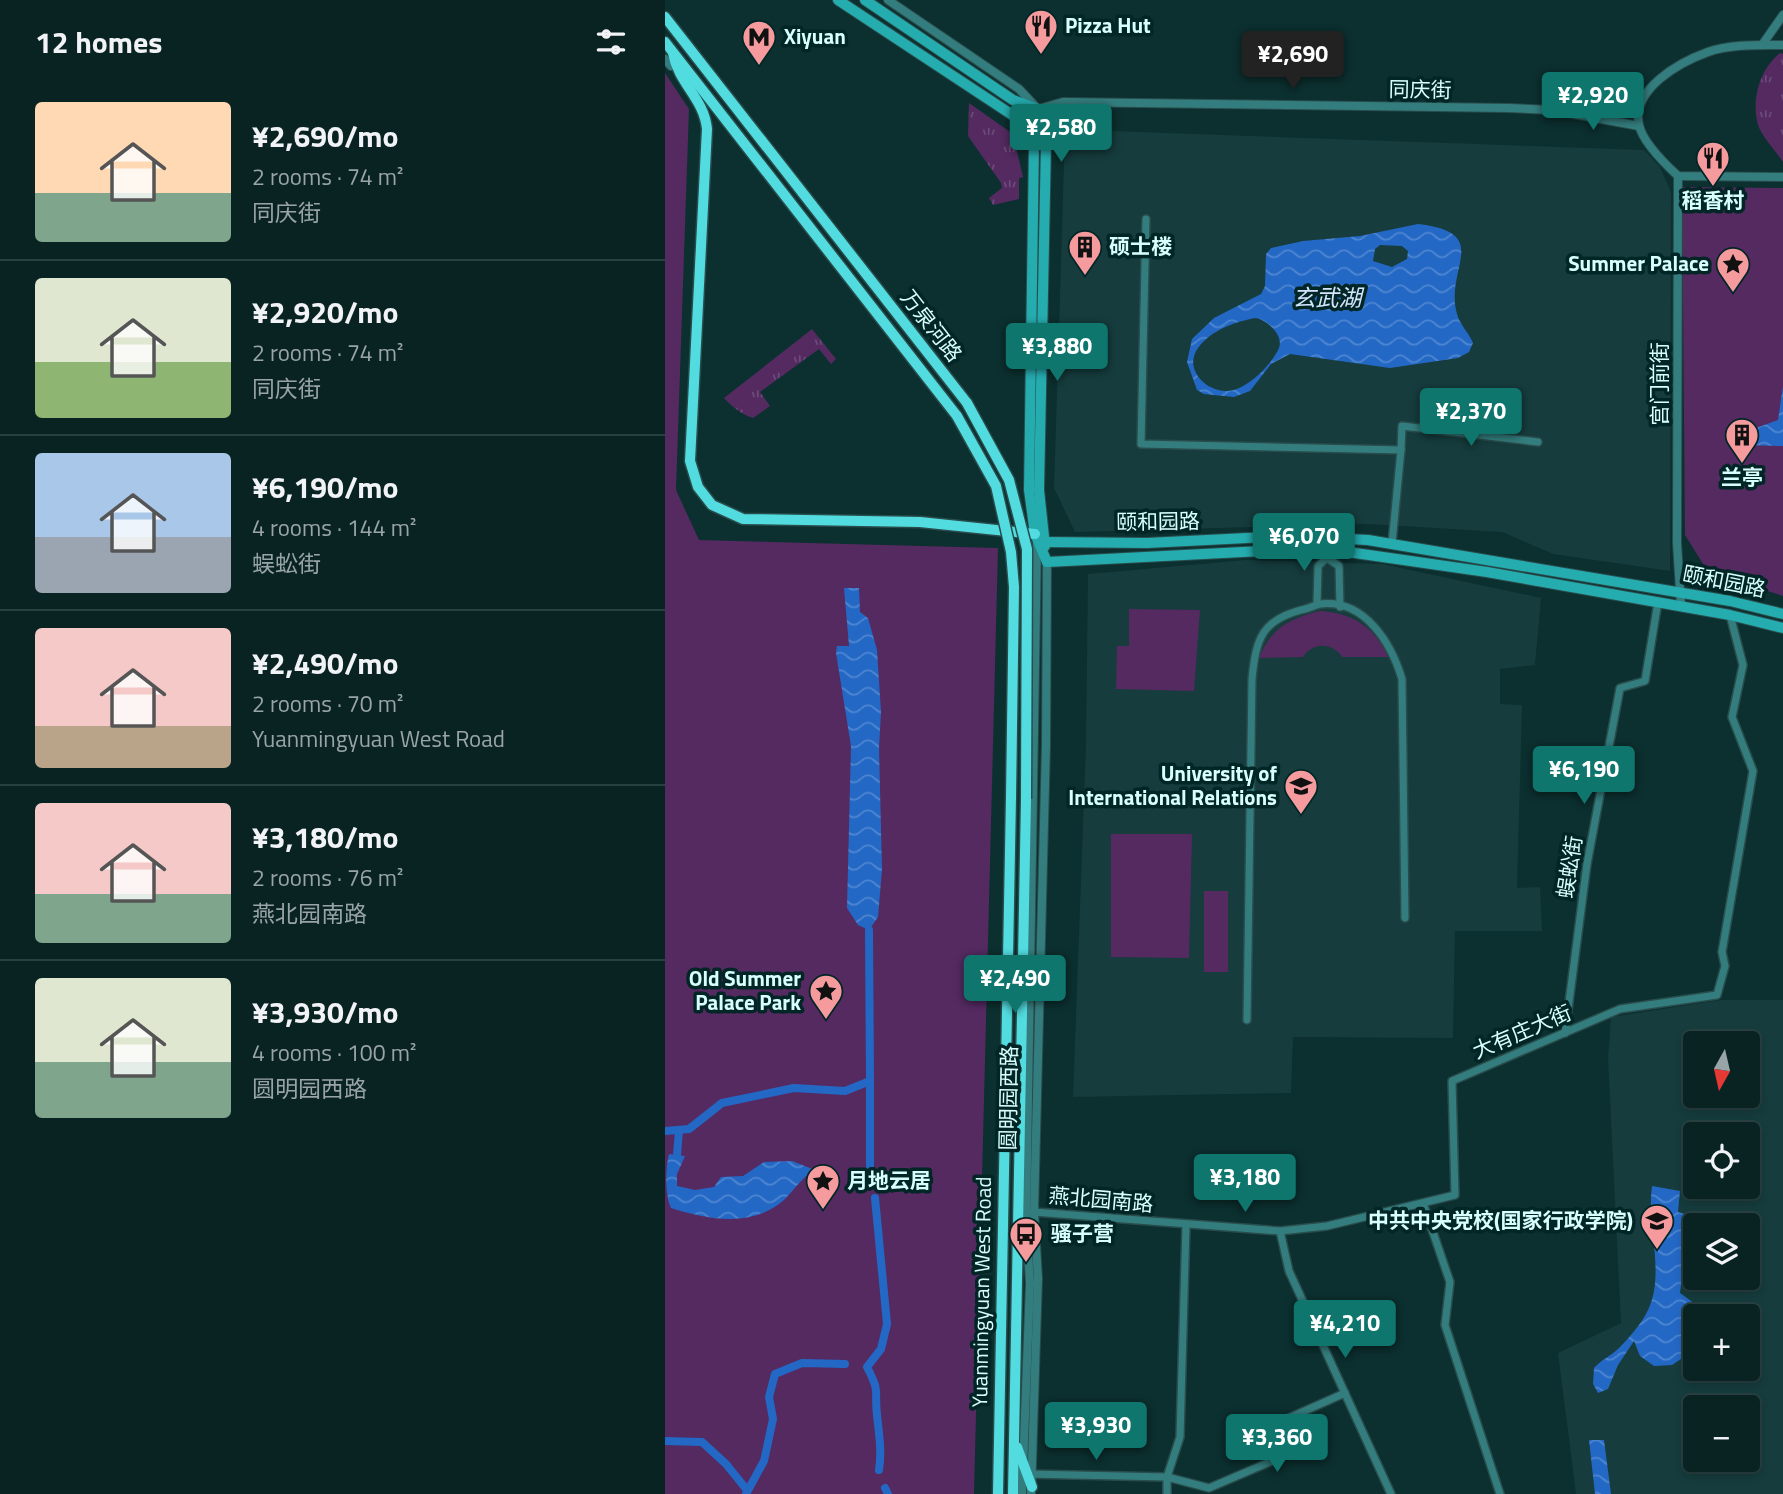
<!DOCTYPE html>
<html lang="en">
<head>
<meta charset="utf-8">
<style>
  :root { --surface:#092323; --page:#122b2b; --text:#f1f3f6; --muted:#99a4a6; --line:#294041; --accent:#0f766e }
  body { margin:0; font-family:"Titillium Web","Noto Sans SC",sans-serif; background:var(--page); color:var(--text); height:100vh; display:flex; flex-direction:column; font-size:26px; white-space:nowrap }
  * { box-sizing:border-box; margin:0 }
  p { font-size:23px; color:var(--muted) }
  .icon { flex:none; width:38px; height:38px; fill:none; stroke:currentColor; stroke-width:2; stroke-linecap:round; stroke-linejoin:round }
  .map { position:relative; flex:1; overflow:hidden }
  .drawer { display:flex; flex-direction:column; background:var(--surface); width:665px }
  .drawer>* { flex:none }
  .needle { width:46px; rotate:188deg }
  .buttons { position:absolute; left:1018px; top:1031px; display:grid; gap:14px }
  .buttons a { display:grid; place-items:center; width:77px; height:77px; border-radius:7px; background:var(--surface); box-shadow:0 4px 10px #0003,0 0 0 2px var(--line); font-size:35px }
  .price { position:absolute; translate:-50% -60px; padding:0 16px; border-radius:7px; background:var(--accent); color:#fff; font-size:23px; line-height:46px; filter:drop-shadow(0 2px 4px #0008) }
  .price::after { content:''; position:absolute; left:50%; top:42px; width:21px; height:16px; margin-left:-10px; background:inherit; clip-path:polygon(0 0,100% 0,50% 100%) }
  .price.current { background:#222; color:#fff }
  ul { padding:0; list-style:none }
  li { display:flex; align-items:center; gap:21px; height:175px; padding:0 35px }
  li+li { border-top:2px solid var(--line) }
  li span { display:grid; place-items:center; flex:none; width:196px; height:140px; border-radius:7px; color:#555 }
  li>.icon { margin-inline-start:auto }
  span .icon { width:84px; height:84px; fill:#fffc; stroke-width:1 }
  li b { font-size:30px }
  h2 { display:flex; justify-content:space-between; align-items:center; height:84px; padding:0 35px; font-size:30px }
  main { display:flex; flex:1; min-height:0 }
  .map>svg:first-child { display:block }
</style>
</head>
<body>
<main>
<section class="drawer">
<h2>12 homes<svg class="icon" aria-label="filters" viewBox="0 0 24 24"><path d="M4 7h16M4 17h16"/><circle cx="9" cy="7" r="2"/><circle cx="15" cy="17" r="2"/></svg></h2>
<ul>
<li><span style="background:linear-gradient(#ffd9b3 65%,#7fa58c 0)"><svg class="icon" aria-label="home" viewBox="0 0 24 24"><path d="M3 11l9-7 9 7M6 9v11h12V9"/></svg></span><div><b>¥2,690/mo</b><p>2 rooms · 74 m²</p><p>同庆街</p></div></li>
<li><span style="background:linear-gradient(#dfe7d0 60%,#8fb573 0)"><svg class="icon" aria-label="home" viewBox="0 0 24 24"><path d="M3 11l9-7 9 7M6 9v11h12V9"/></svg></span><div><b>¥2,920/mo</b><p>2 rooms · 74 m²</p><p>同庆街</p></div></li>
<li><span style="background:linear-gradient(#a9c7e8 60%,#9aa5b1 0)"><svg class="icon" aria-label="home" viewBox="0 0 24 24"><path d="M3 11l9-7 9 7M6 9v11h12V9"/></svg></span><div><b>¥6,190/mo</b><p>4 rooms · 144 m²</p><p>蜈蚣街</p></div></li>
<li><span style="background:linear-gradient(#f6c9c9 70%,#b9a48a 0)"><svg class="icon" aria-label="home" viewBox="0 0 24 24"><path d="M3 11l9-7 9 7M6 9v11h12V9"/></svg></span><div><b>¥2,490/mo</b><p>2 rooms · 70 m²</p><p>Yuanmingyuan West Road</p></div></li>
<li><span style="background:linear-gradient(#f6c9c9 65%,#7fa58c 0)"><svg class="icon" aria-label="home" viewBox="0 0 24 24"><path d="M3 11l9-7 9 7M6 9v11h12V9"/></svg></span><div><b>¥3,180/mo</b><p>2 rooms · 76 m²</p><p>燕北园南路</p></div></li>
<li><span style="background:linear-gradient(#dfe7d0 60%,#7fa58c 0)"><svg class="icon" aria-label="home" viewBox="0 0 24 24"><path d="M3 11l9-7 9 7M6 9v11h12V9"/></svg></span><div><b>¥3,930/mo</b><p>4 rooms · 100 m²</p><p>圆明园西路</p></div></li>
</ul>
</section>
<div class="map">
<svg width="1118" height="1494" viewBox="0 0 1118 1494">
  <defs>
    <pattern id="grass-tufts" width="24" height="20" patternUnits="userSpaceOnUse" patternTransform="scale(1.75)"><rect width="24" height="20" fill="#542a61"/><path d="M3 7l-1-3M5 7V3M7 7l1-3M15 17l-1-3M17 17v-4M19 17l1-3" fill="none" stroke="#6c4a79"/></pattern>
    <pattern id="water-waves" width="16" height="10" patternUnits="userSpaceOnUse" patternTransform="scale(1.75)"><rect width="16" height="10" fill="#2468c5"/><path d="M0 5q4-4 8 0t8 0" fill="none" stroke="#4d86d1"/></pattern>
  </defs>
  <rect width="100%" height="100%" fill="#0c2f2f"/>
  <g fill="#163c3d" fill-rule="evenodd">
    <polygon points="447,131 979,150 995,167 1006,192 1005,571 888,554 837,532 702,524 410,532 389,488 400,132"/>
    <polygon points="581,560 717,564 876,598 870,665 835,669 835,704 857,705 852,888 875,887 877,931 790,931 788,1038 628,1037 626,1093 408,1097 421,745 423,574"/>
    <path d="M1056,1000H1118V1494H911L893,1353L956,1323L943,1058L946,1017ZM1031,1043H1083V1096H1031ZM1031,1134H1083V1186H1031ZM1031,1225H1083V1278H1031ZM1031,1316H1083V1368H1031ZM1031,1407H1083V1460H1031Z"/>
  </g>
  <g fill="url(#grass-tufts)">
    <path d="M1115,53L1118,54V162C1111,151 1097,137 1093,125C1086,99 1095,69 1115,53Z"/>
    <polygon points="304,103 348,134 358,177 354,178 354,199 328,205 324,198 337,188 336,183 303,136"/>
    <path d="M147,329L171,359L166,364L154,349L95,392L105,406L88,418C79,416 65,405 59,398Z"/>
  </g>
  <g fill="#542a61">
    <polygon points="0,73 24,109 11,490 34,540 333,548 309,1494 0,1494"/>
    <polygon points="1017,187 1118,188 1118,596 1043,572 1020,535"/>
    <polygon points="464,609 535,610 529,691 451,689 452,646 464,646"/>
    <path d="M655,611C688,613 709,627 724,657H677C667,642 648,642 638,657L594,658C605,629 625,618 655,611Z"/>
    <polygon points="446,834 527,834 524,958 446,957"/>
    <rect x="539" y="891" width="24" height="81"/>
  </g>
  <g fill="url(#water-waves)" fill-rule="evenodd">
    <path d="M753,224C829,233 779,268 792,314C795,325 804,333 808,343L804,352L793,358L725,368L625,354L606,364L585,391L569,397L539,394L532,390L522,362L527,339L549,318L596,294L600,286L601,254L606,248L638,241L695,236ZM715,245L737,246L743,251L742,259L727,267L708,261L710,249ZM590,318C601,319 619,335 614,348C606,366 580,391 562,391C541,392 518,369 533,348C546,330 570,322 590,318Z"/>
    <polygon points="1118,386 1118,446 1078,445 1074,440 1077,433 1113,420"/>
    <polygon points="179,588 194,588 195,612 203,618 212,650 216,712 214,748 217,869 213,917 204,930 193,925 182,908 186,746 171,653 172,646 184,646"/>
    <path d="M4,1154L20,1156L12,1174V1186L30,1190L49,1187L56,1177L78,1176L99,1162L127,1161L150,1170C137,1177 130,1189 119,1200C87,1228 44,1220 6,1208C0,1195 0,1170 4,1154Z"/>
    <path d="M987,1186L1015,1191L1013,1212L1026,1216L1015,1293L1033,1306L1028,1351L1007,1365L989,1366L975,1356L969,1341L953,1365L943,1389L933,1393L928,1384L929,1368C937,1359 946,1356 954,1348C963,1339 975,1325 981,1314C1002,1276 981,1228 987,1186Z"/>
    <polygon points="924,1440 939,1440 946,1494 930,1494"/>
  </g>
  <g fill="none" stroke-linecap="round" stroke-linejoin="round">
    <g stroke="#2468c5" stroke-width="8">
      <polyline points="204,930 205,1081"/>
      <polyline points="0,1131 24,1129 57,1103 129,1088 180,1091 205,1081 205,1173"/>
      <polyline points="12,1155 14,1130"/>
      <path d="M210,1198L222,1324L216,1349L202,1367C216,1394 209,1389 212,1415C214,1435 217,1450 214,1470"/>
      <polyline points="0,1441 37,1442 61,1464 82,1490"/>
      <polyline points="220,1488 223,1494"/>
      <polyline points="81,1494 99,1461 108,1419 104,1397 110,1374 137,1363 180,1364"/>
    </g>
    <defs>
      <g id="minor">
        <polyline points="481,219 476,444 736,450 727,543"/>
        <polyline points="736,450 737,426 873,442"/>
        <polyline points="662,558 674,566 675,607"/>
        <polyline points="652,604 653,566 662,558 662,551"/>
        <path d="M582,1020L587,679C591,638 597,619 640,609C645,608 650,605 655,604C700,599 726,643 737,679L740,918"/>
        <polyline points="900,1033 922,864 955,688 980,681 993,602"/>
        <polyline points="758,1203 785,1282 780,1325 835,1494"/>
        <polyline points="369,1212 615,1231 662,1226 790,1195 787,1081 955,1009 1052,995 1060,966 1057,952 1088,771 1067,717 1078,665 1065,615"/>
        <polyline points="615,1231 624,1271 726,1494"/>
        <polyline points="362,1474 502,1477 544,1488 607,1461 597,1430 680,1393"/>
        <polyline points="502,1494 502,1477 515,1437 521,1225"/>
      </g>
      <g id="tertiary">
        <polyline points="223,0 354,89 371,107"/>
        <polyline points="1097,45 1118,15"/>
        <path d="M1118,45C1095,45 1064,44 1043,52C1015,62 966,89 974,125C978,143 1000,164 1013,176L1118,177"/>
        <polyline points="0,59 6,66"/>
        <polyline points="373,109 398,102 843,108 887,110 974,126"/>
        <polyline points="890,109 940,96 980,94"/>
        <polyline points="361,124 373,109"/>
        <polyline points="1013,176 1012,543 1016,606"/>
        <polyline points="357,1494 365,1283 361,1221 372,543"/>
        <polyline points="366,1494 373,1278 369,1212 381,745 382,562"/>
      </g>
      <g id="secondary">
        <polyline points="173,0 361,124 369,142 364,490 370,534 382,562"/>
        <polyline points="200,0 348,100 373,109 381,143 374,490 380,546"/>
        <polyline points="380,542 482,543 621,536 703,540 1065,601 1118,614"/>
        <polyline points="382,562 615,550 683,552 822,572 1065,615 1118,628"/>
      </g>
      <g id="trunk">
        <polyline points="0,17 302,403"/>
        <polyline points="0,42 292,416"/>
        <path d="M8,53C13,83 39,98 42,129L25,461L33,487L47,505L78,519L255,522L370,534"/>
        <polyline points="352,1447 367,1487"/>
        <polyline points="333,1494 346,797"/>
        <polyline points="348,1494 361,799"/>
      </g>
    </defs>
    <use href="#minor" stroke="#294c4c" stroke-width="10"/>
    <use href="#tertiary" stroke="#294c4c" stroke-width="10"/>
    <use href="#secondary" stroke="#294c4c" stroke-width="12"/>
    <use href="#trunk" stroke="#294c4c" stroke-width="13"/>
    <use href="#minor" stroke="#347d7e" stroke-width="7"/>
    <use href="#tertiary" stroke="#347d7e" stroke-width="8"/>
    <use href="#secondary" stroke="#25acaf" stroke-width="10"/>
    <use href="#trunk" stroke="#52dce0" stroke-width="10"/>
    <defs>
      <g id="trunk-bridge">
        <polyline points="302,403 344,480 362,549 361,799"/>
        <polyline points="292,416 331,486 346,552 349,587 346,797"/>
      </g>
    </defs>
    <use href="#trunk-bridge" stroke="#294c4c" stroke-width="13" stroke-linecap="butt"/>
    <use href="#trunk-bridge" stroke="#52dce0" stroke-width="10"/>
  </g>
  <defs>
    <symbol id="restaurant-pin" viewBox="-11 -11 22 30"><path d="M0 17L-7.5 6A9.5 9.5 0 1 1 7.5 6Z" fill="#f59b9e" stroke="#022526"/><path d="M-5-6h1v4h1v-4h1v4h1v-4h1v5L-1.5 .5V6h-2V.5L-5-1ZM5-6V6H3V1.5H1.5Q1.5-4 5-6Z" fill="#111"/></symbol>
    <symbol id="metro-pin" viewBox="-11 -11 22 30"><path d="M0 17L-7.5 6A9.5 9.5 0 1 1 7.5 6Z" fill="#f59b9e" stroke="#022526"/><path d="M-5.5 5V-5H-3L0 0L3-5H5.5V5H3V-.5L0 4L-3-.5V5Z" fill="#111"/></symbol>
    <symbol id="building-pin" viewBox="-11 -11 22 30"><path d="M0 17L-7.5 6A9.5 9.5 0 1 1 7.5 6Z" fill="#f59b9e" stroke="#022526"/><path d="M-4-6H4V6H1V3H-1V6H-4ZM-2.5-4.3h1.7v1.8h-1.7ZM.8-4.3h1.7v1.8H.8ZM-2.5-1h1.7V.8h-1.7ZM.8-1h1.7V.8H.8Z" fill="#111"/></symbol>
    <symbol id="sight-pin" viewBox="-11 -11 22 30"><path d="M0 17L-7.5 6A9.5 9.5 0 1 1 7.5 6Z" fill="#f59b9e" stroke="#022526"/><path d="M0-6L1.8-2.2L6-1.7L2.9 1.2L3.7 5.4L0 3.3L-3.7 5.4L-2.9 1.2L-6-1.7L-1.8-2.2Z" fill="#111"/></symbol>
    <symbol id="university-pin" viewBox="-11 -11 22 30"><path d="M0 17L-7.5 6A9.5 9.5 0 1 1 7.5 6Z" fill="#f59b9e" stroke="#022526"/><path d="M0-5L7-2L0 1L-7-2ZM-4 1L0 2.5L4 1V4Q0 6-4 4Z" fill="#111"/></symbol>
    <symbol id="bus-pin" viewBox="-11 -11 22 30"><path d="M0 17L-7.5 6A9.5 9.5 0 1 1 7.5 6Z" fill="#f59b9e" stroke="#022526"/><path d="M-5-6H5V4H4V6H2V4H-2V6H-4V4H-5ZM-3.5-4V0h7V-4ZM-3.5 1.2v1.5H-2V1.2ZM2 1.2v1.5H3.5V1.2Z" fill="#111"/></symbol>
  </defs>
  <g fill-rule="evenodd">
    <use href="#restaurant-pin" x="357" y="7" width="38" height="52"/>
    <use href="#metro-pin" x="75" y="18" width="38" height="52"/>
    <use href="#restaurant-pin" x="1029" y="139" width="38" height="52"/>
    <use href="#building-pin" x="401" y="228" width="38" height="52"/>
    <use href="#sight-pin" x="1049" y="245" width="38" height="52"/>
    <use href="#building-pin" x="1058" y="416" width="38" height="52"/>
    <use href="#university-pin" x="617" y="767" width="38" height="52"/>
    <use href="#sight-pin" x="142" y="972" width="38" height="52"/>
    <use href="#sight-pin" x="139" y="1162" width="38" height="52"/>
    <use href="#university-pin" x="973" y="1202" width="38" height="52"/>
    <use href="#bus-pin" x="342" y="1215" width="38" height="52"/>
  </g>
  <g text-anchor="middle" stroke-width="7" stroke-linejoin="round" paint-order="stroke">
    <g font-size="21" font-weight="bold" fill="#d8fefe" stroke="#022526" text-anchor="start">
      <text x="400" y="33">Pizza Hut</text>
      <text x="119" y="44">Xiyuan</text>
      <text x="1048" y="208" text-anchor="middle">稻香村</text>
      <text x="444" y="254">硕士楼</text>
      <text x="1044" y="271" text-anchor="end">Summer Palace</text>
      <text x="1077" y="485" text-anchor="middle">兰亭</text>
      <text x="612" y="781" text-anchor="end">University of<tspan x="612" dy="24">International Relations</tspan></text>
      <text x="136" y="986" text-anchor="end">Old Summer<tspan x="136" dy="24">Palace Park</tspan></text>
      <text x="182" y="1188">月地云居</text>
      <text x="968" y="1228" text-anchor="end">中共中央党校(国家行政学院)</text>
      <text x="386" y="1241">骚子营</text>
    </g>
    <g font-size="21" fill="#d8fefe" stroke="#022526">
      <text transform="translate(755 90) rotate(1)" y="7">同庆街</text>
      <text transform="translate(266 326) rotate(52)" y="7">万泉河路</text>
      <text transform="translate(995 384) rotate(-90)" y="7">宫门前街</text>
      <text transform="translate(493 522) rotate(-1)" y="7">颐和园路</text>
      <text transform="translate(1059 582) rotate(11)" y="7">颐和园路</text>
      <text transform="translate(905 867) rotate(-81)" y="7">蜈蚣街</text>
      <text transform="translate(857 1032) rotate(-23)" y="7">大有庄大街</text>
      <text transform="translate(344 1098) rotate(-89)" y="7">圆明园西路</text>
      <text transform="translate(436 1200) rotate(5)" y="7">燕北园南路</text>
      <text transform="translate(317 1292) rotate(-89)" y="7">Yuanmingyuan West Road</text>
    </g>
    <g font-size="23" font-style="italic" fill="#d4e5fe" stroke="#022526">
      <text x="662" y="306">玄武湖</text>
    </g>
  </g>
</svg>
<div class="buttons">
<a><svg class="needle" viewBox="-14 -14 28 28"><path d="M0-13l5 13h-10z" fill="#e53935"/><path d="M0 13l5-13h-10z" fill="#99a4a6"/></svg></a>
<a><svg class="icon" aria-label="locate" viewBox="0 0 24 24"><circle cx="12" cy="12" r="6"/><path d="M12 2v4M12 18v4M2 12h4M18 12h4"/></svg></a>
<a><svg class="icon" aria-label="layers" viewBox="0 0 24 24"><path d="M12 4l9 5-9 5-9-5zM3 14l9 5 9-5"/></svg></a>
<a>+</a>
<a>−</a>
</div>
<b class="price current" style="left:628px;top:91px">¥2,690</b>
<b class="price" style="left:928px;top:132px">¥2,920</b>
<b class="price" style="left:396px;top:164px">¥2,580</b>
<b class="price" style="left:392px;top:383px">¥3,880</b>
<b class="price" style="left:806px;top:448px">¥2,370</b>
<b class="price" style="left:639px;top:573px">¥6,070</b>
<b class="price" style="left:919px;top:806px">¥6,190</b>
<b class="price" style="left:350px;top:1015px">¥2,490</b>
<b class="price" style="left:580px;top:1214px">¥3,180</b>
<b class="price" style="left:680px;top:1360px">¥4,210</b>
<b class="price" style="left:431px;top:1462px">¥3,930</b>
<b class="price" style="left:612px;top:1474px">¥3,360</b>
</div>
</main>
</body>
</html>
